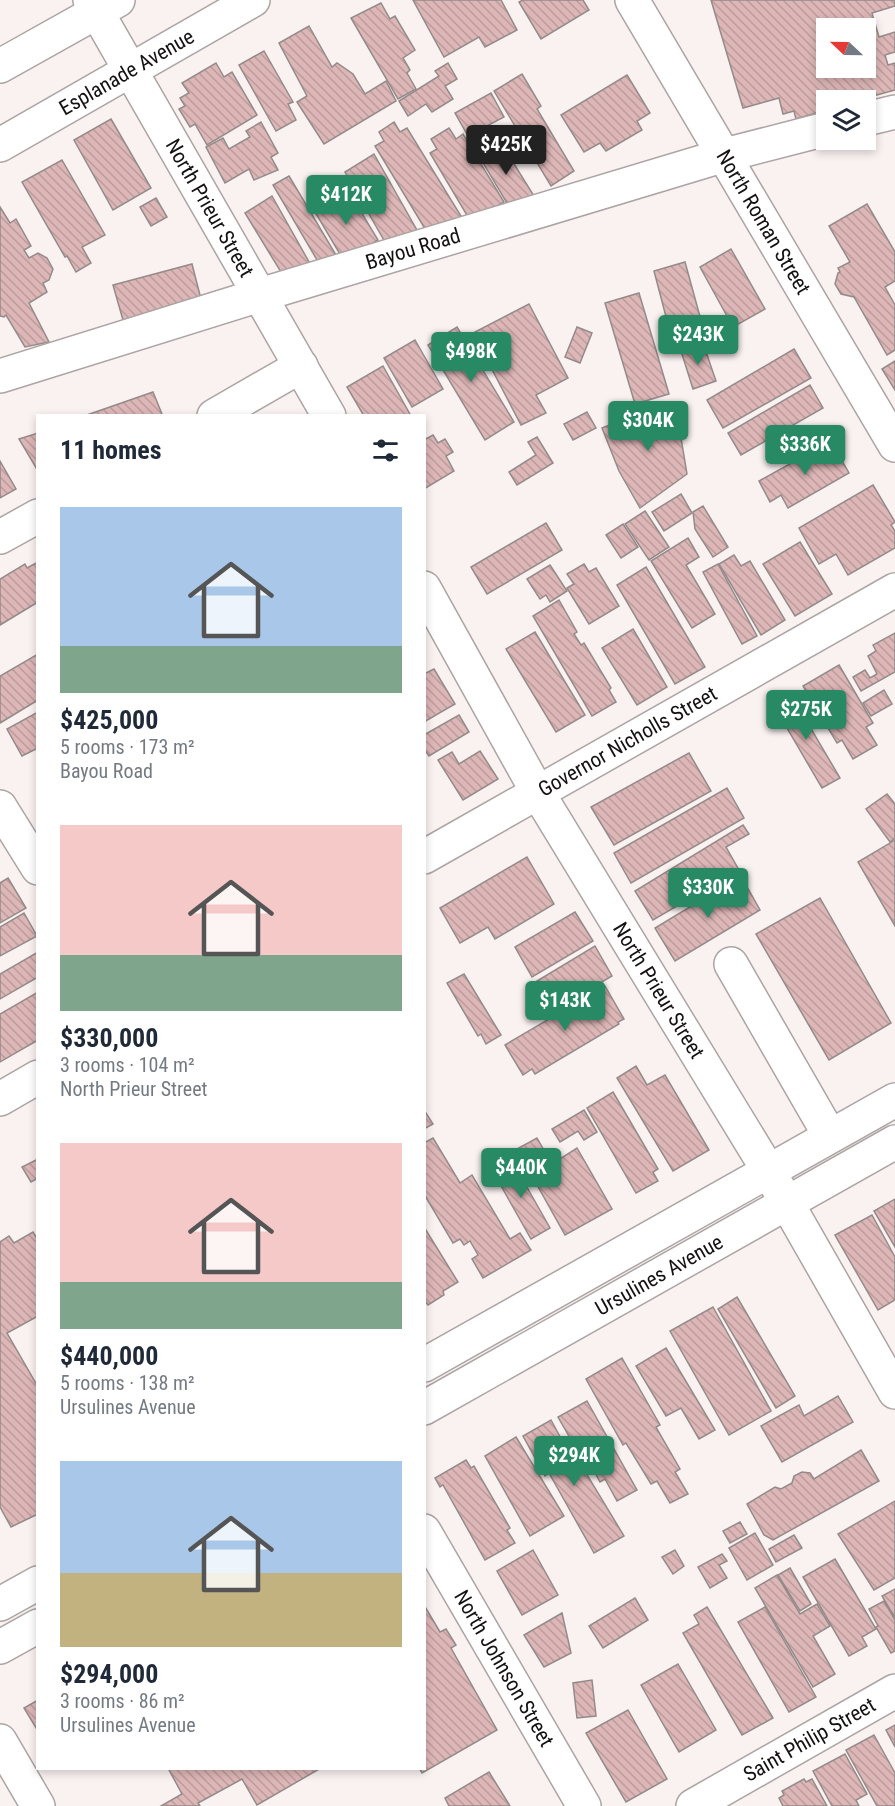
<!DOCTYPE html>
<html lang="en">
<head>
<meta charset="utf-8">
<style>
  :root { --surface:#fff; --page:#f6f6f7; --text:#1f2937; --muted:#747a83; --accent:#278a64 }
  body { margin:0; font-family:"Roboto Condensed",sans-serif; background:var(--page); color:var(--text); height:100vh; display:flex; flex-direction:column; font-size:22px; white-space:nowrap }
  * { box-sizing:border-box; margin:0 }
  p { font-size:20px; color:var(--muted) }
  .icon { flex:none; width:33px; height:33px; fill:none; stroke:currentColor; stroke-width:2; stroke-linecap:round; stroke-linejoin:round }
  .map { position:relative; flex:1; overflow:hidden }
  .panel { position:absolute; left:36px; top:414px; width:390px; height:1356px; display:flex; flex-direction:column; background:var(--surface); border-radius:0px; box-shadow:0 3px 9px #0003 }
  .panel>* { flex:none }
  .needle { width:39px; rotate:292deg }
  .fabs { position:absolute; left:816px; top:18px; display:grid; gap:12px }
  .fabs a { display:grid; place-items:center; width:60px; height:60px; border-radius:0px; background:var(--surface); box-shadow:0 3px 9px #0003; font-size:30px }
  .price { position:absolute; translate:-50% -51px; padding:0 14px; border-radius:6px; background:var(--accent); color:#fff; font-size:20px; line-height:39px; filter:drop-shadow(0 2px 3px #0008) }
  .price::after { content:''; position:absolute; left:50%; top:36px; width:18px; height:14px; margin-left:-9px; background:inherit; clip-path:polygon(0 0,100% 0,50% 100%) }
  .price.current { background:#222; color:#fff }
  ul { padding:0; list-style:none }
  li { display:grid; align-content:center; gap:12px; height:318px; padding:0 24px }
  li span { display:grid; place-items:center; height:186px; border-radius:0px; color:#555 }
  li>.icon { margin-inline-start:auto }
  span .icon { width:108px; height:108px; fill:#fffc; stroke-width:1 }
  li b { font-size:26px }
  h2 { display:flex; justify-content:space-between; align-items:center; height:72px; padding:0 24px; font-size:26px }
  .map>svg:first-child { display:block }
</style>
</head>
<body>
<div class="map">
<svg width="895" height="1806" viewBox="0 0 895 1806">
  <defs>
    <pattern id="building-back-hatch" width="6" height="6" patternUnits="userSpaceOnUse" patternTransform="scale(1.5)"><rect width="6" height="6" fill="#ddb6b7"/><path d="M-1 5l2 2M0 0l6 6M5-1l2 2" fill="none" stroke="#bd9b9c"/></pattern>
  </defs>
  <rect width="100%" height="100%" fill="#faf1f1"/>
  <g fill="url(#building-back-hatch)" stroke="#938b8a" stroke-width="1.5" fill-rule="evenodd">
    <polygon points="413,0 501,0 517,30 485,47 479,37 444,57"/>
    <polygon points="523,0 583,0 589,10 541,39 519,2"/>
    <path d="M711,0H895V6L872,13L879,37L895,32V52L885,55L888,65L895,63V90L859,100H826V110L796,119L794,111L783,114L779,98L743,108ZM826,28H866V68H826Z"/>
    <polygon points="381,3 390,19 395,16 415,50 403,58 410,70 407,73 416,89 398,99 351,18"/>
    <polygon points="309,26 332,67 337,63 353,74 365,94 386,81 396,101 324,144 297,102 307,96 279,43"/>
    <polygon points="264,51 293,102 288,104 296,120 276,131 239,65"/>
    <polygon points="216,63 224,77 232,72 257,115 207,145 195,124 190,127 179,109 185,106 180,98 189,93 182,83"/>
    <polygon points="448,63 457,79 445,86 453,99 432,112 426,104 408,116 399,101 439,76 435,71"/>
    <polygon points="522,74 541,106 537,109 574,171 551,186 494,91"/>
    <polygon points="627,75 650,113 637,121 642,130 606,151 600,143 584,152 561,115"/>
    <polygon points="491,93 504,117 468,136 455,113"/>
    <polygon points="111,119 151,188 113,210 74,140"/>
    <polygon points="261,122 278,153 271,157 278,170 254,180 249,169 225,183 206,147 223,138 229,149 250,137 246,131"/>
    <polygon points="394,122 400,132 407,128 464,221 427,232 375,146 384,141 379,132"/>
    <polygon points="449,128 456,139 463,134 504,202 471,222 430,153 437,149 431,139"/>
    <polygon points="501,143 534,196 511,210 479,156"/>
    <polygon points="374,154 418,232 389,249 345,172"/>
    <polygon points="62,160 105,235 82,247 91,263 76,272 67,256 65,257 22,182"/>
    <polygon points="289,176 336,255 320,265 273,185"/>
    <polygon points="349,192 378,240 344,261 315,212"/>
    <polygon points="272,196 313,269 284,277 245,213"/>
    <polygon points="156,198 167,217 151,226 140,207"/>
    <polygon points="867,204 895,252 895,281 885,287 895,305 895,350 887,355 854,297 841,294 835,284 838,273 840,272 838,268 850,262 829,226"/>
    <polygon points="0,207 10,223 16,219 31,246 24,250 29,258 38,253 47,258 53,269 49,280 43,283 47,292 29,303 49,342 25,347 6,315 4,317 0,316"/>
    <polygon points="731,249 765,309 733,327 700,267"/>
    <polygon points="685,262 707,342 675,351 654,271"/>
    <polygon points="192,264 201,299 123,320 113,285"/>
    <polygon points="639,293 669,394 635,404 605,303"/>
    <polygon points="529,304 568,378 536,395 546,413 521,425 473,333"/>
    <polygon points="457,327 514,422 485,440 428,345"/>
    <polygon points="577,327 592,333 580,363 565,357"/>
    <polygon points="415,340 443,389 412,407 384,358"/>
    <polygon points="703,343 716,381 693,389 681,351"/>
    <polygon points="794,349 811,378 723,428 707,400"/>
    <polygon points="895,361 895,390 882,369"/>
    <polygon points="383,366 411,416 364,416 347,387"/>
    <polygon points="810,385 823,408 741,455 728,433"/>
    <polygon points="153,392 162,414 159,416 84,416"/>
    <polygon points="671,402 684,436 681,438 687,474 640,508 619,471 602,428"/>
    <polygon points="587,412 596,428 573,440 564,424"/>
    <polygon points="38,433 38,471 19,439"/>
    <polygon points="433,435 438,443 445,439 453,452 446,456 454,471 424,489 424,440"/>
    <polygon points="537,437 553,463 517,485 509,472 536,455 528,442"/>
    <polygon points="831,441 849,473 788,508 781,495 770,502 759,481"/>
    <polygon points="0,461 16,489 0,498"/>
    <polygon points="873,485 895,522 891,525 895,531 895,548 848,575 836,554 819,564 799,528"/>
    <polygon points="681,494 692,513 664,531 652,512"/>
    <polygon points="703,506 728,547 713,557 695,529 693,512"/>
    <polygon points="645,511 669,547 649,560 625,524"/>
    <polygon points="546,523 562,550 487,594 471,567"/>
    <polygon points="623,524 638,547 621,558 606,535"/>
    <polygon points="688,538 699,557 686,565 715,614 692,628 651,561"/>
    <polygon points="800,542 832,594 795,616 763,564"/>
    <polygon points="734,555 741,566 750,561 785,620 761,635 719,564"/>
    <polygon points="38,562 38,602 0,625 0,579 25,564 27,568"/>
    <polygon points="584,564 589,572 596,568 619,606 589,624 567,588 574,584 567,574"/>
    <polygon points="718,564 757,636 742,644 703,572"/>
    <polygon points="550,565 567,591 550,602 546,595 540,599 527,579"/>
    <polygon points="646,567 705,667 675,684 617,585"/>
    <polygon points="559,600 577,632 574,634 581,645 584,643 611,688 609,690 616,702 592,716 533,616"/>
    <polygon points="633,629 667,687 637,705 602,648"/>
    <polygon points="535,632 585,715 556,732 506,649"/>
    <polygon points="895,633 895,672 861,691 853,677 865,670 870,678 877,674 868,656 876,651 873,645"/>
    <polygon points="38,654 38,700 0,723 0,676"/>
    <polygon points="839,665 873,723 866,727 877,745 853,759 842,740 837,743 803,686"/>
    <polygon points="434,669 455,704 424,722 424,674"/>
    <polygon points="884,690 892,704 871,716 863,703"/>
    <polygon points="790,693 840,778 822,788 773,704"/>
    <polygon points="38,712 38,748 22,756 7,729"/>
    <polygon points="459,715 469,732 429,756 424,749 424,735"/>
    <polygon points="480,751 498,779 463,800 438,760 452,752 459,764"/>
    <polygon points="689,753 711,791 614,845 591,807"/>
    <polygon points="727,788 744,818 631,883 614,853"/>
    <polygon points="887,794 895,804 895,838 890,842 866,809"/>
    <polygon points="743,825 749,834 726,847 739,870 653,920 635,891"/>
    <polygon points="895,840 895,926 858,862"/>
    <polygon points="527,857 554,904 495,939 488,927 460,943 440,908"/>
    <polygon points="741,876 760,910 675,961 655,928"/>
    <polygon points="8,878 26,908 0,923 0,883"/>
    <polygon points="820,898 891,1023 829,1060 756,934"/>
    <polygon points="575,912 593,941 532,977 515,947"/>
    <polygon points="24,913 37,936 0,956 0,927"/>
    <polygon points="595,946 612,976 565,1004 561,996 540,1008 532,993 541,987 537,981"/>
    <polygon points="38,952 38,977 0,999 0,974"/>
    <polygon points="464,974 501,1035 486,1044 481,1034 478,1036 447,983"/>
    <polygon points="605,986 624,1019 618,1022 619,1024 535,1074 532,1069 523,1075 505,1045"/>
    <polygon points="38,992 38,1040 0,1062 0,1014"/>
    <polygon points="636,1066 647,1085 665,1075 709,1150 673,1171 617,1078"/>
    <polygon points="613,1092 658,1169 653,1172 658,1181 636,1193 587,1108"/>
    <polygon points="424,1110 433,1124 424,1129"/>
    <polygon points="584,1110 597,1132 584,1140 578,1131 560,1142 552,1129"/>
    <polygon points="433,1138 460,1183 472,1175 510,1239 520,1233 531,1250 483,1278 472,1259 478,1255 470,1241 464,1245 460,1239 453,1243 424,1194 424,1143"/>
    <polygon points="537,1138 552,1164 577,1148 612,1209 565,1235 517,1149"/>
    <polygon points="38,1159 38,1178 31,1182 22,1167"/>
    <polygon points="511,1159 550,1228 531,1239 492,1170"/>
    <polygon points="895,1199 895,1247 874,1211"/>
    <polygon points="872,1215 895,1257 895,1300 878,1310 835,1235"/>
    <polygon points="424,1227 458,1282 443,1291 444,1295 428,1305 424,1300"/>
    <polygon points="33,1232 36,1237 38,1236 38,1316 7,1333 38,1387 38,1514 11,1527 0,1507 0,1242 9,1236 14,1243"/>
    <polygon points="737,1297 795,1396 776,1408 718,1309"/>
    <polygon points="713,1307 771,1411 729,1435 670,1331"/>
    <polygon points="666,1348 715,1430 699,1439 681,1408 666,1416 636,1366"/>
    <polygon points="622,1358 660,1425 656,1427 680,1469 675,1472 688,1494 670,1503 657,1481 651,1484 626,1443 623,1445 586,1379"/>
    <polygon points="838,1396 853,1422 782,1462 761,1426 799,1405 804,1416"/>
    <polygon points="587,1401 637,1490 617,1501 605,1479 600,1482 589,1462 585,1464 558,1417"/>
    <polygon points="551,1420 576,1466 580,1463 624,1536 594,1553 549,1473 545,1476 523,1436"/>
    <polygon points="516,1437 564,1516 530,1536 485,1456"/>
    <polygon points="861,1450 879,1481 773,1540 764,1535 747,1504 775,1487 781,1489 792,1483 794,1476 802,1472 810,1473 814,1479"/>
    <polygon points="466,1460 471,1468 474,1466 510,1528 507,1530 515,1543 485,1560 443,1485 440,1487 435,1478"/>
    <polygon points="895,1501 895,1578 874,1590 838,1534"/>
    <polygon points="740,1522 747,1534 730,1543 723,1531"/>
    <polygon points="755,1533 773,1565 747,1580 729,1548"/>
    <polygon points="794,1535 802,1548 776,1562 769,1549"/>
    <polygon points="533,1550 558,1595 522,1615 497,1571"/>
    <polygon points="675,1550 684,1566 673,1574 662,1557"/>
    <polygon points="722,1554 727,1561 719,1565 727,1578 710,1588 698,1567"/>
    <polygon points="835,1559 876,1629 862,1637 867,1646 849,1656 803,1577"/>
    <polygon points="790,1568 811,1604 800,1611 778,1575"/>
    <polygon points="777,1575 800,1614 817,1604 830,1626 813,1636 835,1674 813,1687 755,1588"/>
    <polygon points="895,1589 895,1618 882,1596"/>
    <polygon points="635,1598 648,1620 603,1648 589,1626"/>
    <polygon points="884,1601 895,1620 895,1651 891,1653 876,1627 878,1626 869,1609"/>
    <polygon points="424,1605 440,1632 446,1629 456,1645 451,1648 497,1730 422,1773 419,1768 424,1768"/>
    <polygon points="707,1607 773,1718 742,1735 683,1633 699,1624 694,1615"/>
    <polygon points="765,1607 816,1697 789,1712 738,1622"/>
    <polygon points="562,1613 571,1653 544,1667 524,1635"/>
    <polygon points="678,1664 716,1730 679,1752 641,1685"/>
    <polygon points="592,1680 596,1716 577,1718 573,1683"/>
    <polygon points="38,1700 38,1731 24,1708"/>
    <polygon points="628,1710 667,1779 626,1802 586,1733"/>
    <polygon points="895,1725 895,1747 886,1730"/>
    <polygon points="874,1735 895,1773 895,1806 877,1806 846,1750"/>
    <polygon points="845,1754 867,1794 856,1800 859,1806 832,1806 813,1771"/>
    <polygon points="168,1768 321,1768 257,1805 242,1779 198,1803 200,1806 161,1806 182,1794"/>
    <polygon points="489,1772 510,1806 449,1806 445,1798"/>
    <polygon points="804,1779 806,1782 812,1779 827,1806 783,1806 779,1798 784,1795 782,1791"/>
  </g>
  <g fill="none" stroke-linecap="round" stroke-linejoin="round">
    <defs>
      <g id="minor">
        <path id="s1" d="M90,0L329,416"/>
        <path id="s2" d="M632,0L895,445"/>
        <polyline points="0,66 118,0"/>
        <polyline points="866,119 895,112"/>
        <path id="s3" d="M0,145L253,0"/>
        <path id="s4" d="M0,376L260,295L725,155L826,129"/>
        <polyline points="214,416 301,366"/>
        <polyline points="0,537 38,516"/>
        <path id="s5" d="M424,588L538,793L768,1170L895,1392"/>
        <polyline points="0,807 38,868"/>
        <path id="s6" d="M424,857L895,590"/>
        <polyline points="731,964 830,1136"/>
        <polyline points="0,1099 38,1077"/>
        <polyline points="424,1365 895,1100"/>
        <path id="s7" d="M424,1408L895,1142"/>
        <path id="s8" d="M424,1531L584,1806"/>
        <polyline points="0,1604 38,1583"/>
        <polyline points="0,1647 38,1626"/>
        <polyline points="0,1741 38,1806"/>
        <path id="s9" d="M693,1806L895,1691"/>
      </g>
    </defs>
    <use href="#minor" stroke="#ada4a4" stroke-width="36"/>
    <use href="#minor" stroke="#fff" stroke-width="33"/>
  </g>
  <g text-anchor="middle" stroke-width="4.5" stroke-linejoin="round" paint-order="stroke">
    <g font-size="21" fill="#141111" stroke="#fff">
      <text dy="7" stroke="none"><textPath href="#s3" startOffset="146">Esplanade Avenue</textPath></text>
      <text dy="7" stroke="none"><textPath href="#s1" startOffset="240">North Prieur Street</textPath></text>
      <text dy="7" stroke="none"><textPath href="#s2" startOffset="258">North Roman Street</textPath></text>
      <text dy="7" stroke="none"><textPath href="#s4" startOffset="432">Bayou Road</textPath></text>
      <text dy="7" stroke="none"><textPath href="#s6" startOffset="234">Governor Nicholls Street</textPath></text>
      <text dy="7" stroke="none"><textPath href="#s5" startOffset="466">North Prieur Street</textPath></text>
      <text dy="7" stroke="none"><textPath href="#s7" startOffset="270">Ursulines Avenue</textPath></text>
      <text dy="7" stroke="none"><textPath href="#s8" startOffset="159">North Johnson Street</textPath></text>
      <text dy="7" stroke="none"><textPath href="#s9" startOffset="134">Saint Philip Street</textPath></text>
    </g>
  </g>
</svg>
<div class="fabs">
<a><svg class="needle" viewBox="-14 -14 28 28"><path d="M0-13l5 13h-10z" fill="#e53935"/><path d="M0 13l5-13h-10z" fill="#747a83"/></svg></a>
<a><svg class="icon" aria-label="layers" viewBox="0 0 24 24"><path d="M12 4l9 5-9 5-9-5zM3 14l9 5 9-5"/></svg></a>
</div>
<b class="price current" style="left:506px;top:176px">$425K</b>
<b class="price" style="left:346px;top:226px">$412K</b>
<b class="price" style="left:698px;top:366px">$243K</b>
<b class="price" style="left:471px;top:383px">$498K</b>
<b class="price" style="left:648px;top:452px">$304K</b>
<b class="price" style="left:805px;top:476px">$336K</b>
<b class="price" style="left:806px;top:741px">$275K</b>
<b class="price" style="left:708px;top:919px">$330K</b>
<b class="price" style="left:565px;top:1032px">$143K</b>
<b class="price" style="left:521px;top:1199px">$440K</b>
<b class="price" style="left:574px;top:1487px">$294K</b>
<section class="panel">
<h2>11 homes<svg class="icon" aria-label="filters" viewBox="0 0 24 24"><path d="M4 7h16M4 17h16"/><circle cx="9" cy="7" r="2"/><circle cx="15" cy="17" r="2"/></svg></h2>
<ul>
<li><span style="background:linear-gradient(#a9c7e8 75%,#7fa58c 0)"><svg class="icon" aria-label="home" viewBox="0 0 24 24"><path d="M3 11l9-7 9 7M6 9v11h12V9"/></svg></span><div><b>$425,000</b><p>5 rooms · 173 m²</p><p>Bayou Road</p></div></li>
<li><span style="background:linear-gradient(#f6c9c9 70%,#7fa58c 0)"><svg class="icon" aria-label="home" viewBox="0 0 24 24"><path d="M3 11l9-7 9 7M6 9v11h12V9"/></svg></span><div><b>$330,000</b><p>3 rooms · 104 m²</p><p>North Prieur Street</p></div></li>
<li><span style="background:linear-gradient(#f6c9c9 75%,#7fa58c 0)"><svg class="icon" aria-label="home" viewBox="0 0 24 24"><path d="M3 11l9-7 9 7M6 9v11h12V9"/></svg></span><div><b>$440,000</b><p>5 rooms · 138 m²</p><p>Ursulines Avenue</p></div></li>
<li><span style="background:linear-gradient(#a9c7e8 60%,#c2b280 0)"><svg class="icon" aria-label="home" viewBox="0 0 24 24"><path d="M3 11l9-7 9 7M6 9v11h12V9"/></svg></span><div><b>$294,000</b><p>3 rooms · 86 m²</p><p>Ursulines Avenue</p></div></li>
</ul>
</section>
</div>
</body>
</html>
